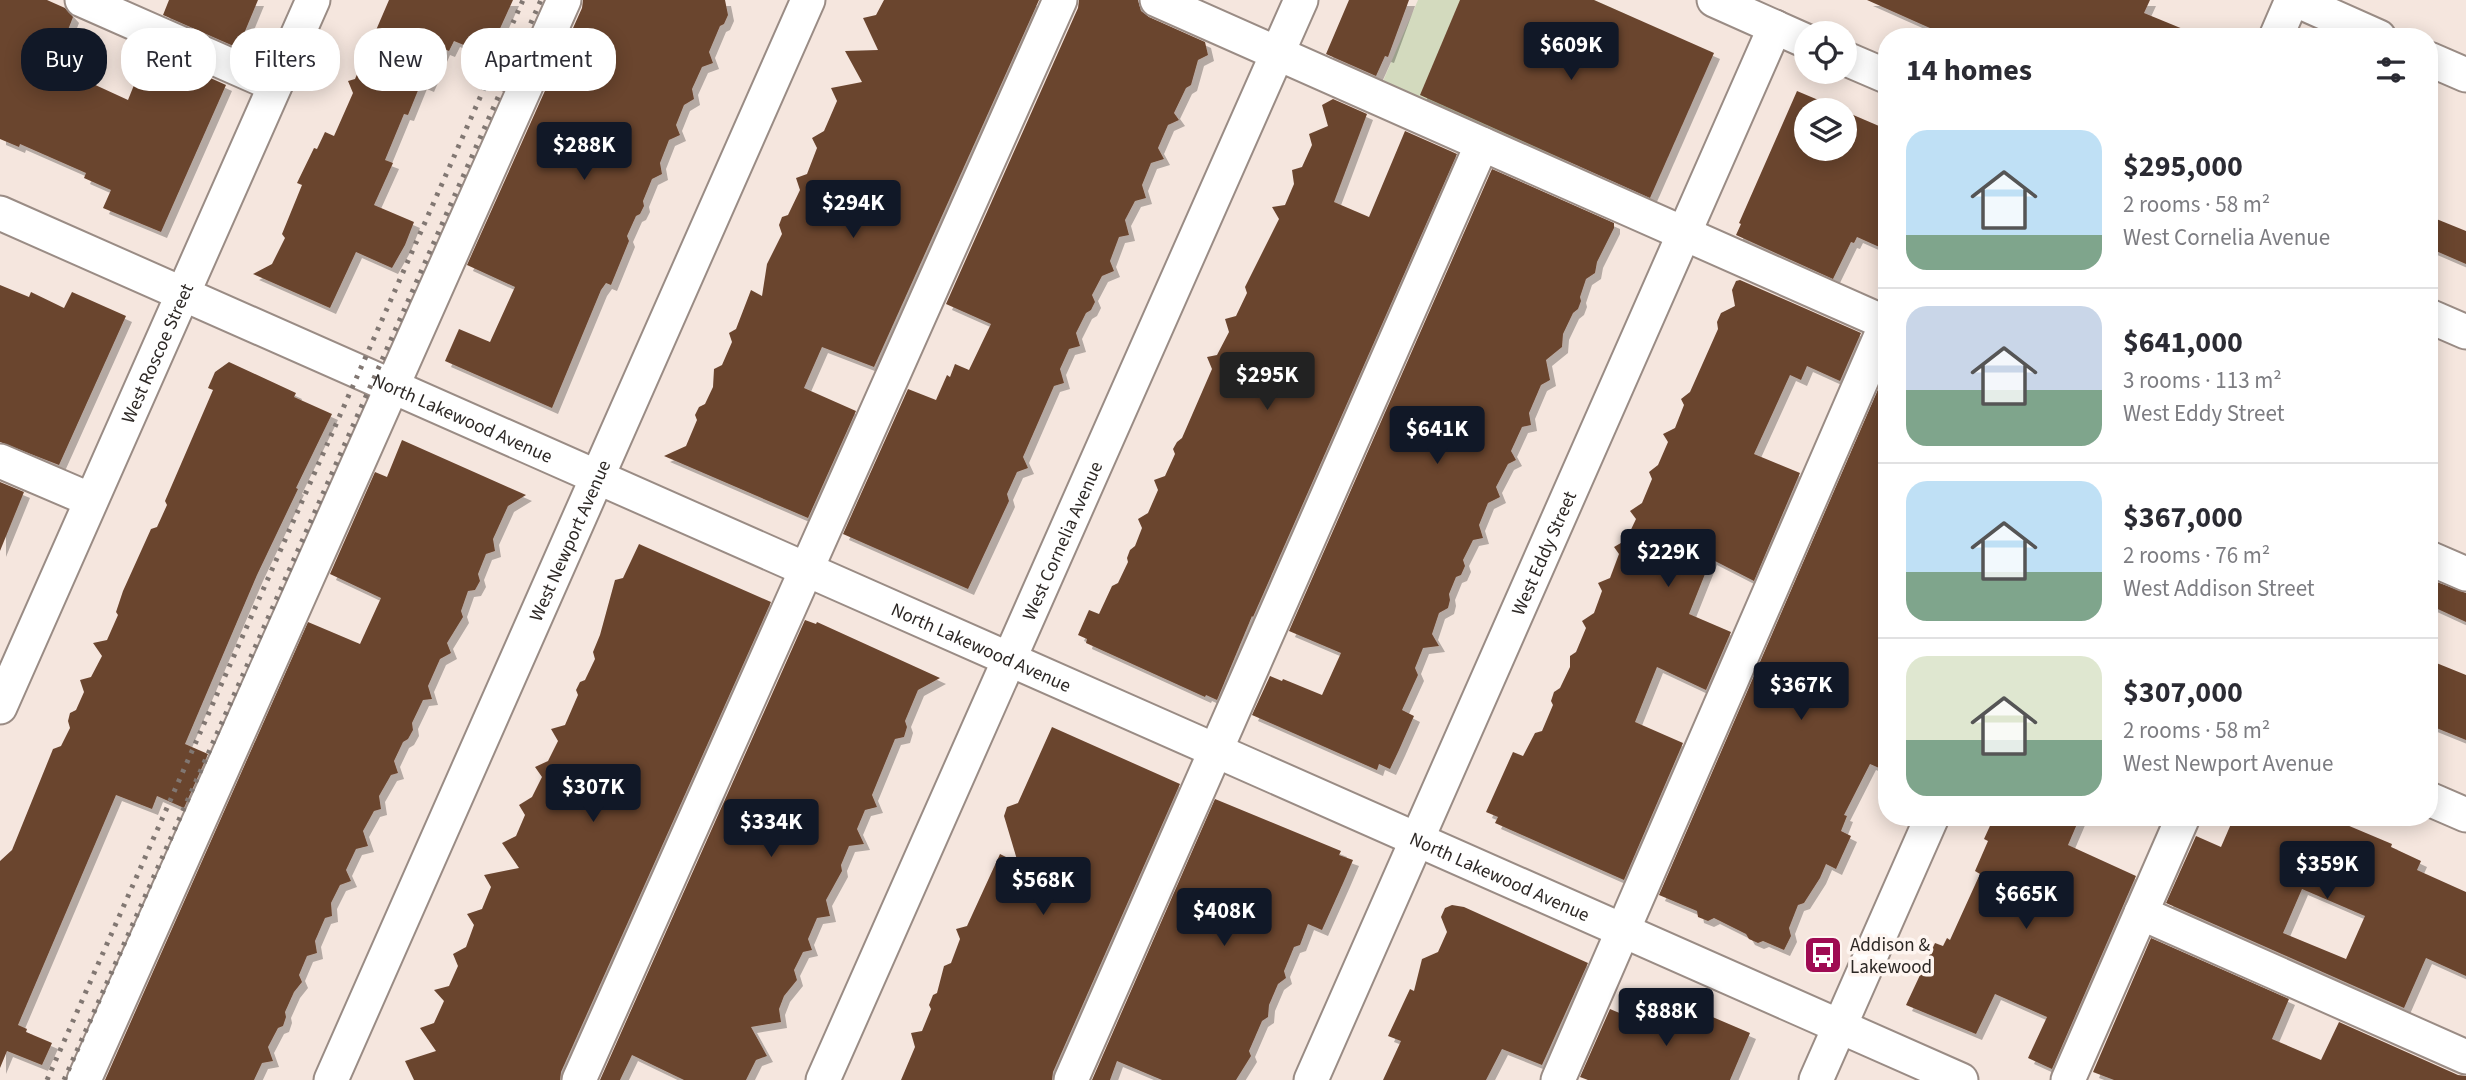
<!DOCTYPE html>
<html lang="en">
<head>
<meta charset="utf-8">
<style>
  :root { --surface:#fff; --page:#f7f7f7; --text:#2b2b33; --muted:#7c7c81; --line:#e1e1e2; --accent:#111827 }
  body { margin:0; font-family:"Source Sans 3",sans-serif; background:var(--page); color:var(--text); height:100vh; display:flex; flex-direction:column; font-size:26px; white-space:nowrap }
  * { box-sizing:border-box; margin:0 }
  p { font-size:23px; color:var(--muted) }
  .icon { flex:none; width:38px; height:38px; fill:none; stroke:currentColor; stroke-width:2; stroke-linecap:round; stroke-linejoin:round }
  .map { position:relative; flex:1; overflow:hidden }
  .details { position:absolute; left:1878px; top:28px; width:560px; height:798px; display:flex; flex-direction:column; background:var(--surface); border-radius:28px; box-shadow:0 4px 18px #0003 }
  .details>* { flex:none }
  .banner { position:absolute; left:21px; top:28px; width:665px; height:63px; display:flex; gap:14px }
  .fabs { position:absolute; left:1794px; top:21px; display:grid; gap:14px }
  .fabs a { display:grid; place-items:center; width:63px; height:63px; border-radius:50%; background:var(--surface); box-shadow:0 4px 18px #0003; font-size:35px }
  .price { position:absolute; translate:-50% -60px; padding:0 16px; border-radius:7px; background:var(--accent); color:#fff; font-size:23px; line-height:46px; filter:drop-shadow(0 2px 4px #0008) }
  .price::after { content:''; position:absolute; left:50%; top:42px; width:21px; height:16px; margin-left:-10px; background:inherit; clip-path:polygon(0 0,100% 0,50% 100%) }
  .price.active { background:#222; color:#fff }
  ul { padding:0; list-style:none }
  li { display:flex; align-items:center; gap:21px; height:175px; padding:0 28px }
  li+li { border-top:2px solid var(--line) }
  li span { display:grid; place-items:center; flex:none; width:196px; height:140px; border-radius:21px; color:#555 }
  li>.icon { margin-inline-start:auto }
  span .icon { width:84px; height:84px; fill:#fffc; stroke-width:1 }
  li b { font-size:30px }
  h2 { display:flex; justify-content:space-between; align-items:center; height:84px; padding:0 28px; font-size:30px }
  .pill { padding:0 24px; border-radius:28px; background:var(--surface); box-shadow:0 4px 18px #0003; font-size:24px; line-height:63px }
  .pill.active { background:var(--accent); color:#fff }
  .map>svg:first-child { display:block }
</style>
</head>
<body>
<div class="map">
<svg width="2466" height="1080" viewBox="0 0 2466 1080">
  <defs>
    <filter id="shadow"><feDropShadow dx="6" dy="6" stdDeviation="0" flood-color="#0004"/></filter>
  </defs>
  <rect width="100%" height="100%" fill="#f5e6de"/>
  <polygon fill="#d3dabe" points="1418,0 1594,0 1630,16 1566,161 1383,81"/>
  <g fill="#6b452f" fill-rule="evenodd" filter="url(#shadow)">
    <polygon points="0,0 47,0 65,8 73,17 54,66 128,100 148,50 226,85 161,232 103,208 111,190 84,178 86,173 20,144 19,147 0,139"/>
    <polygon points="169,0 258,0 238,48 163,15"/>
    <polygon points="389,0 513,0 488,55 454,41 449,51 444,49 428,86 421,83 408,115 404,114 385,160 393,163 374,205 414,222 405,245 392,268 356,252 330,308 253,274 272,264 285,238 282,234 302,185 297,183 314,148 317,149 325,132 334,136 353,93 348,81 355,79"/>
    <polygon points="583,0 725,0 728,15 724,24 720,26 709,52 713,63 702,67 692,89 694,99 684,105 676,125 680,135 669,140 660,163 662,174 652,179 643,201 644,206 640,214 636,216 627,236 629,241 611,285 606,283 601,290 552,408 445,361 459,329 490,342 515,287 467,265 582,8"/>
    <polygon points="884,0 1039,0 874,367 822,347 804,388 856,411 808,518 664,456 686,446 697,420 695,415 699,407 705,404 713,387 714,369 722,365 732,342 729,333 736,329 751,290 762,296 767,264 782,234 779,225 782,217 788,215 800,190 796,178 807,174 817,148 812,138 824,131 837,101 831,88 862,82 845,51 878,50 863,18 876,15"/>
    <polygon points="1079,0 1138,0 1141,11 1149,17 1205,42 1208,55 1198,60 1191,85 1186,88 1174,113 1179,120 1168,125 1158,148 1164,159 1151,163 1142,185 1146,198 1135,201 1125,220 1129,235 1119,237 1110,261 1114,271 1102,276 1092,295 1095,302 1091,310 1086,313 1076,333 1080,346 1069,349 1060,369 1064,383 1054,386 1023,457 1028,468 1017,472 1007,494 1009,501 968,589 843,534 908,389 936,400 947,375 950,377 955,364 969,370 991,324 946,304 1078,8"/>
    <polygon points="1349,0 1409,0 1388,57 1385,56 1376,76 1326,54"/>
    <polygon points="1460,0 1594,0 1714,53 1650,198 1420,95"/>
    <polygon points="1867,0 2150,0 2144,13 2200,36 1950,37"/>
    <polygon points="1797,91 1842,110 1806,110 1806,149 1844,149 1844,111 1886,129 1886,250 1857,237 1854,243 1851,242 1833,279 1736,235 1741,224 1739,223"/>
    <polygon points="1333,99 1367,114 1334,202 1369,217 1405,131 1457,154 1253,617 1252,616 1217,700 1206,695 1205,697 1086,643 1087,639 1078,635 1089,610 1099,614 1112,586 1118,583 1128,562 1127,558 1130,550 1135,546 1142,528 1138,519 1148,513 1158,490 1154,480 1165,476 1175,454 1173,449 1177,442 1182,438 1212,369 1207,357 1217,355 1229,332 1225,319 1236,316 1247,293 1245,287 1279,219 1272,207 1285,205 1294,184 1292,170 1302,167 1312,145 1309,134 1328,126 1322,105"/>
    <polygon points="1492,169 1614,223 1614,228 1597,262 1595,273 1586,279 1580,297 1581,301 1578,309 1573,313 1563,334 1562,347 1546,360 1550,380 1541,385 1529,413 1531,425 1522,427 1511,451 1516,460 1508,464 1496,487 1500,497 1488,503 1479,525 1483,538 1473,540 1463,560 1465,566 1461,575 1456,577 1449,594 1450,600 1448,608 1439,613 1432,634 1439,646 1423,648 1415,668 1418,675 1402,710 1414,716 1399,750 1390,769 1379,764 1377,770 1252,715 1270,676 1282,681 1283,679 1322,695 1341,653 1289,631"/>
    <polygon points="2429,216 2466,231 2466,264 2429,248"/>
    <polygon points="1740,280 1861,333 1840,381 1807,366 1801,380 1790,375 1754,454 1800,473 1754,581 1711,559 1689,614 1731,632 1706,690 1657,667 1635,722 1683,743 1624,880 1495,823 1498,817 1486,812 1513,752 1523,756 1535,733 1542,731 1553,705 1551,701 1554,692 1560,688 1570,667 1570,656 1576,652 1586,628 1582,621 1594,613 1602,591 1598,583 1610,578 1619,554 1614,547 1626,540 1636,519 1630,511 1642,503 1652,479 1649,472 1658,465 1668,442 1663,434 1675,428 1684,405 1681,399 1690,392 1718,329 1717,322 1721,313 1735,306 1732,290 1736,281"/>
    <polygon points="0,285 29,297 31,292 64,308 72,292 126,316 59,465 0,442"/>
    <polygon points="229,362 296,393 294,397 332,414 296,488 298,489 257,575 185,744 208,754 184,808 157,796 152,809 116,795 18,1025 27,1029 26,1032 52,1043 42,1065 7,1051 0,1068 0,861 12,850 53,749 61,746 70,728 68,721 70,713 76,710 84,692 80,680 91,677 102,656 93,643 107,640 118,615 116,612 123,591 151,529 157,527 167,505 165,501 213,390 208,388 215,372"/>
    <polygon points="1886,371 1886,771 1870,764 1844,815 1847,816 1841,831 1851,836 1836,869 1826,864 1820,878 1804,903 1798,905 1789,928 1791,936 1784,950 1763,941 1758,943 1749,939 1746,934 1714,918 1708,921 1698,917 1697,911 1659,895"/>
    <polygon points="402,440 526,495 508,506 493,539 495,551 486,554 478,574 480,581 475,590 468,591 461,611 463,617 447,643 451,653 440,659 428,686 432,699 423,700 412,723 413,730 408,739 403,742 394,761 398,773 391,775 379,796 381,809 374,811 363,831 368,846 356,849 346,870 351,881 340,885 331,903 332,916 325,918 315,941 317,953 307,956 299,975 302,982 294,992 285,1012 286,1017 283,1026 278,1028 268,1047 273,1061 262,1063 254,1080 105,1080 308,622 360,644 381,598 330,574 375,472 387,477"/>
    <polygon points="0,482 24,492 0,551"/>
    <polygon points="639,544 771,602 561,1072 560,1080 414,1080 405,1061 436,1051 420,1028 434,1023 444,1001 434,990 449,986 458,966 453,954 466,947 474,925 467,914 482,909 491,887 484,875 519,868 502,843 516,836 525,815 519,805 532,797 542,777 535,767 548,761 558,741 551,729 565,725 578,695 576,690 580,682 585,680 595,659 593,652 600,635 615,580 623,578"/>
    <polygon points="2429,579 2466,593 2466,622 2429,605"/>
    <polygon points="805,620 816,624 817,622 940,678 918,690 905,721 907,727 904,737 895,739 872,795 877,807 865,810 857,829 864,844 849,846 841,865 842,871 826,900 830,916 817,918 808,939 812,950 803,952 794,970 797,980 784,996 779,1009 781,1022 751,1027 767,1056 756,1060 746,1080 684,1080 632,1055 620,1080 600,1080"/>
    <polygon points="2429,660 2466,675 2466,740 2429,725"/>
    <polygon points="1052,727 1180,784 1053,1072 1052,1080 901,1080 915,1047 911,1033 922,1031 931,1009 929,1005 933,995 937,993 944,966 951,963 960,939 956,929 967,926 1000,854 1018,863 1004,816 1007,807 1018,803"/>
    <polygon points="1215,799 1341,851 1339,855 1353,860 1344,881 1322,930 1308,924 1300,945 1294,947 1284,971 1286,978 1278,984 1269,1005 1268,1017 1262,1021 1249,1051 1251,1056 1236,1080 1162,1080 1117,1061 1110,1080 1092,1080"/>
    <polygon points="1994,817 2080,817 2068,845 2136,876 2052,1069 2028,1058 2047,1017 1995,994 1976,1034 1906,1005 1935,943 1943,946 1947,938 1950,940 1980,874 1975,871 1988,841 1984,839"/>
    <path d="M2234,817H2328L2392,844L2391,847L2421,861L2417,870L2466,892V976L2426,958L2404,1008L2166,903L2196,836L2221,847ZM2302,889L2365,916L2346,959L2283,933Z"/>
    <polygon points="1452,905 1464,907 1588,963 1542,1065 1502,1049 1486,1080 1383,1080 1401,1041 1388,1036 1410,989 1414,991 1422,959 1438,952 1447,932 1441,917 1445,908"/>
    <polygon points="2151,938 2289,999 2272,1039 2321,1060 2339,1022 2458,1075 2466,1076 2466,1080 2114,1080 2093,1072"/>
    <polygon points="1668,998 1750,1033 1730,1080 1588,1080 1580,1077 1610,1009 1655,1028"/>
  </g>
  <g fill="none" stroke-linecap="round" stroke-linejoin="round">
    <defs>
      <g id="minor">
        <polyline points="82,0 275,85"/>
        <polyline points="1157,0 1886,323"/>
        <polyline points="1714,0 1806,41"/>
        <polyline points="2296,0 2379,37"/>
        <polyline points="2276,37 2292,0"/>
        <polyline points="1844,58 1886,76"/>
        <polyline points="2429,59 2466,75"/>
        <path id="s1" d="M0,213L1961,1080"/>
        <polyline points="2429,316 2466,332"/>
        <polyline points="0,461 91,500"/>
        <polyline points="2429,558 2466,574"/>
        <path id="s2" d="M0,707L313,0"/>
        <polyline points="2429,799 2466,815"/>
        <polyline points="2141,913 2466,1057"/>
        <polyline points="84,1080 564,0"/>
        <path id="s3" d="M331,1080L808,0"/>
        <polyline points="579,1080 1060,0"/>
        <path id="s4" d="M823,1080L1301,0"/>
        <polyline points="1071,1080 1482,144"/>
        <path id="s5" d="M1311,1080L1775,27"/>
        <polyline points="1558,1080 1886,324"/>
        <polyline points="1816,1080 1932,817"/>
        <polyline points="2068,1080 2183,817"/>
      </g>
    </defs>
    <use href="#minor" stroke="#9a8c85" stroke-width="37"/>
    <use href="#minor" stroke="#fff" stroke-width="33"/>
    <g stroke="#817772" stroke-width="5" stroke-dasharray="3.5 7" stroke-linecap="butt">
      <polyline points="47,1080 523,0"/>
      <polyline points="64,1080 541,0"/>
    </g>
  </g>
  <defs>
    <symbol id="bus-square" viewBox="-11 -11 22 22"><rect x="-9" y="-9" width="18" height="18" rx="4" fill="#9f0b53" stroke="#fef5f0"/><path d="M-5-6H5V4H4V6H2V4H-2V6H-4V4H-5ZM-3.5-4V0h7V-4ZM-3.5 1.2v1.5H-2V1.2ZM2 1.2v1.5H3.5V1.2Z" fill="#fff"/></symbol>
  </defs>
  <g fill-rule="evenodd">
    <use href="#bus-square" x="1801" y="933" width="44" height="44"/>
  </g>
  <g text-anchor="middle" stroke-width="7" stroke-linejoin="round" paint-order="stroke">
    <g font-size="19" fill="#2d2825" stroke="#fef5f0">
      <text dy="7" stroke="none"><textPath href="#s2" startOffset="387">West Roscoe Street</textPath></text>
      <text dy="7" stroke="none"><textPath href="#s1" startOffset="506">North Lakewood Avenue</textPath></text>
      <text dy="7" stroke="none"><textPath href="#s3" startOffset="590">West Newport Avenue</textPath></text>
      <text dy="7" stroke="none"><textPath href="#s4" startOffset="590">West Cornelia Avenue</textPath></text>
      <text dy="7" stroke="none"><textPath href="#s5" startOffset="576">West Eddy Street</textPath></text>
      <text dy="7" stroke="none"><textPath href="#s1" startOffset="1073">North Lakewood Avenue</textPath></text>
      <text dy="7" stroke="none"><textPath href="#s1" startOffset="1640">North Lakewood Avenue</textPath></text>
    </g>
    <g font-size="19" fill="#2d2825" stroke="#fef5f0" text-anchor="start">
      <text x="1850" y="951">Addison &amp;<tspan x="1850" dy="22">Lakewood</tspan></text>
    </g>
  </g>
</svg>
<div class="fabs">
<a><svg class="icon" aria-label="locate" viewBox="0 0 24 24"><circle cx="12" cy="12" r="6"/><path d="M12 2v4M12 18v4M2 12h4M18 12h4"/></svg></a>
<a><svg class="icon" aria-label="layers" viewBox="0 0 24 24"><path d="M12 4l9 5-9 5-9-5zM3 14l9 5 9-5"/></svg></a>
</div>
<b class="price" style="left:1571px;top:82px">$609K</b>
<b class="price" style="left:584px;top:182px">$288K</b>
<b class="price" style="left:853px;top:240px">$294K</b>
<b class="price active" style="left:1267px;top:412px">$295K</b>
<b class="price" style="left:1437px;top:466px">$641K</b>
<b class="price" style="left:1668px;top:589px">$229K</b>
<b class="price" style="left:1801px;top:722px">$367K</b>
<b class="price" style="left:593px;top:824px">$307K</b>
<b class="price" style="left:771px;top:859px">$334K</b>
<b class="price" style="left:2327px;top:901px">$359K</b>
<b class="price" style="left:1043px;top:917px">$568K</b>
<b class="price" style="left:2026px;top:931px">$665K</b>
<b class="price" style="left:1224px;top:948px">$408K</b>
<b class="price" style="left:1666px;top:1048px">$888K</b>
<div class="banner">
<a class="pill active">Buy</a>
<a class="pill">Rent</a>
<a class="pill">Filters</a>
<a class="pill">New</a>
<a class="pill">Apartment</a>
</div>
<section class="details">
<h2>14 homes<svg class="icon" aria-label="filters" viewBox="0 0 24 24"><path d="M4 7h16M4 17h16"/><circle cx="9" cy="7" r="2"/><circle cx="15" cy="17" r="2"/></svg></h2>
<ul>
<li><span style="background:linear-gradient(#bfe0f5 75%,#7fa58c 0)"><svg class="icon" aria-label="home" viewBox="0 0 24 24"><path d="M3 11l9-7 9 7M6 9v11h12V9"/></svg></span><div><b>$295,000</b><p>2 rooms · 58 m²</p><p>West Cornelia Avenue</p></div></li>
<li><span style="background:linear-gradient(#c9d6e8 60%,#7fa58c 0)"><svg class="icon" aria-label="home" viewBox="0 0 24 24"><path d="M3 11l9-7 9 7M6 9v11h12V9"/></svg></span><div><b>$641,000</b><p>3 rooms · 113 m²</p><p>West Eddy Street</p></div></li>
<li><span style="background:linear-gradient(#bfe0f5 65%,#7fa58c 0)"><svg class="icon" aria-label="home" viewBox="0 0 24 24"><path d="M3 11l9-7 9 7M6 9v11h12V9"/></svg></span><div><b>$367,000</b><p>2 rooms · 76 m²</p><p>West Addison Street</p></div></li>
<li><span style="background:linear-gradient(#dfe7d0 60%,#7fa58c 0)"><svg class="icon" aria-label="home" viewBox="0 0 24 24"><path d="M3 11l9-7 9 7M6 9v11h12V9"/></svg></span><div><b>$307,000</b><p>2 rooms · 58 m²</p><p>West Newport Avenue</p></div></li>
</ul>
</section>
</div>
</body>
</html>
